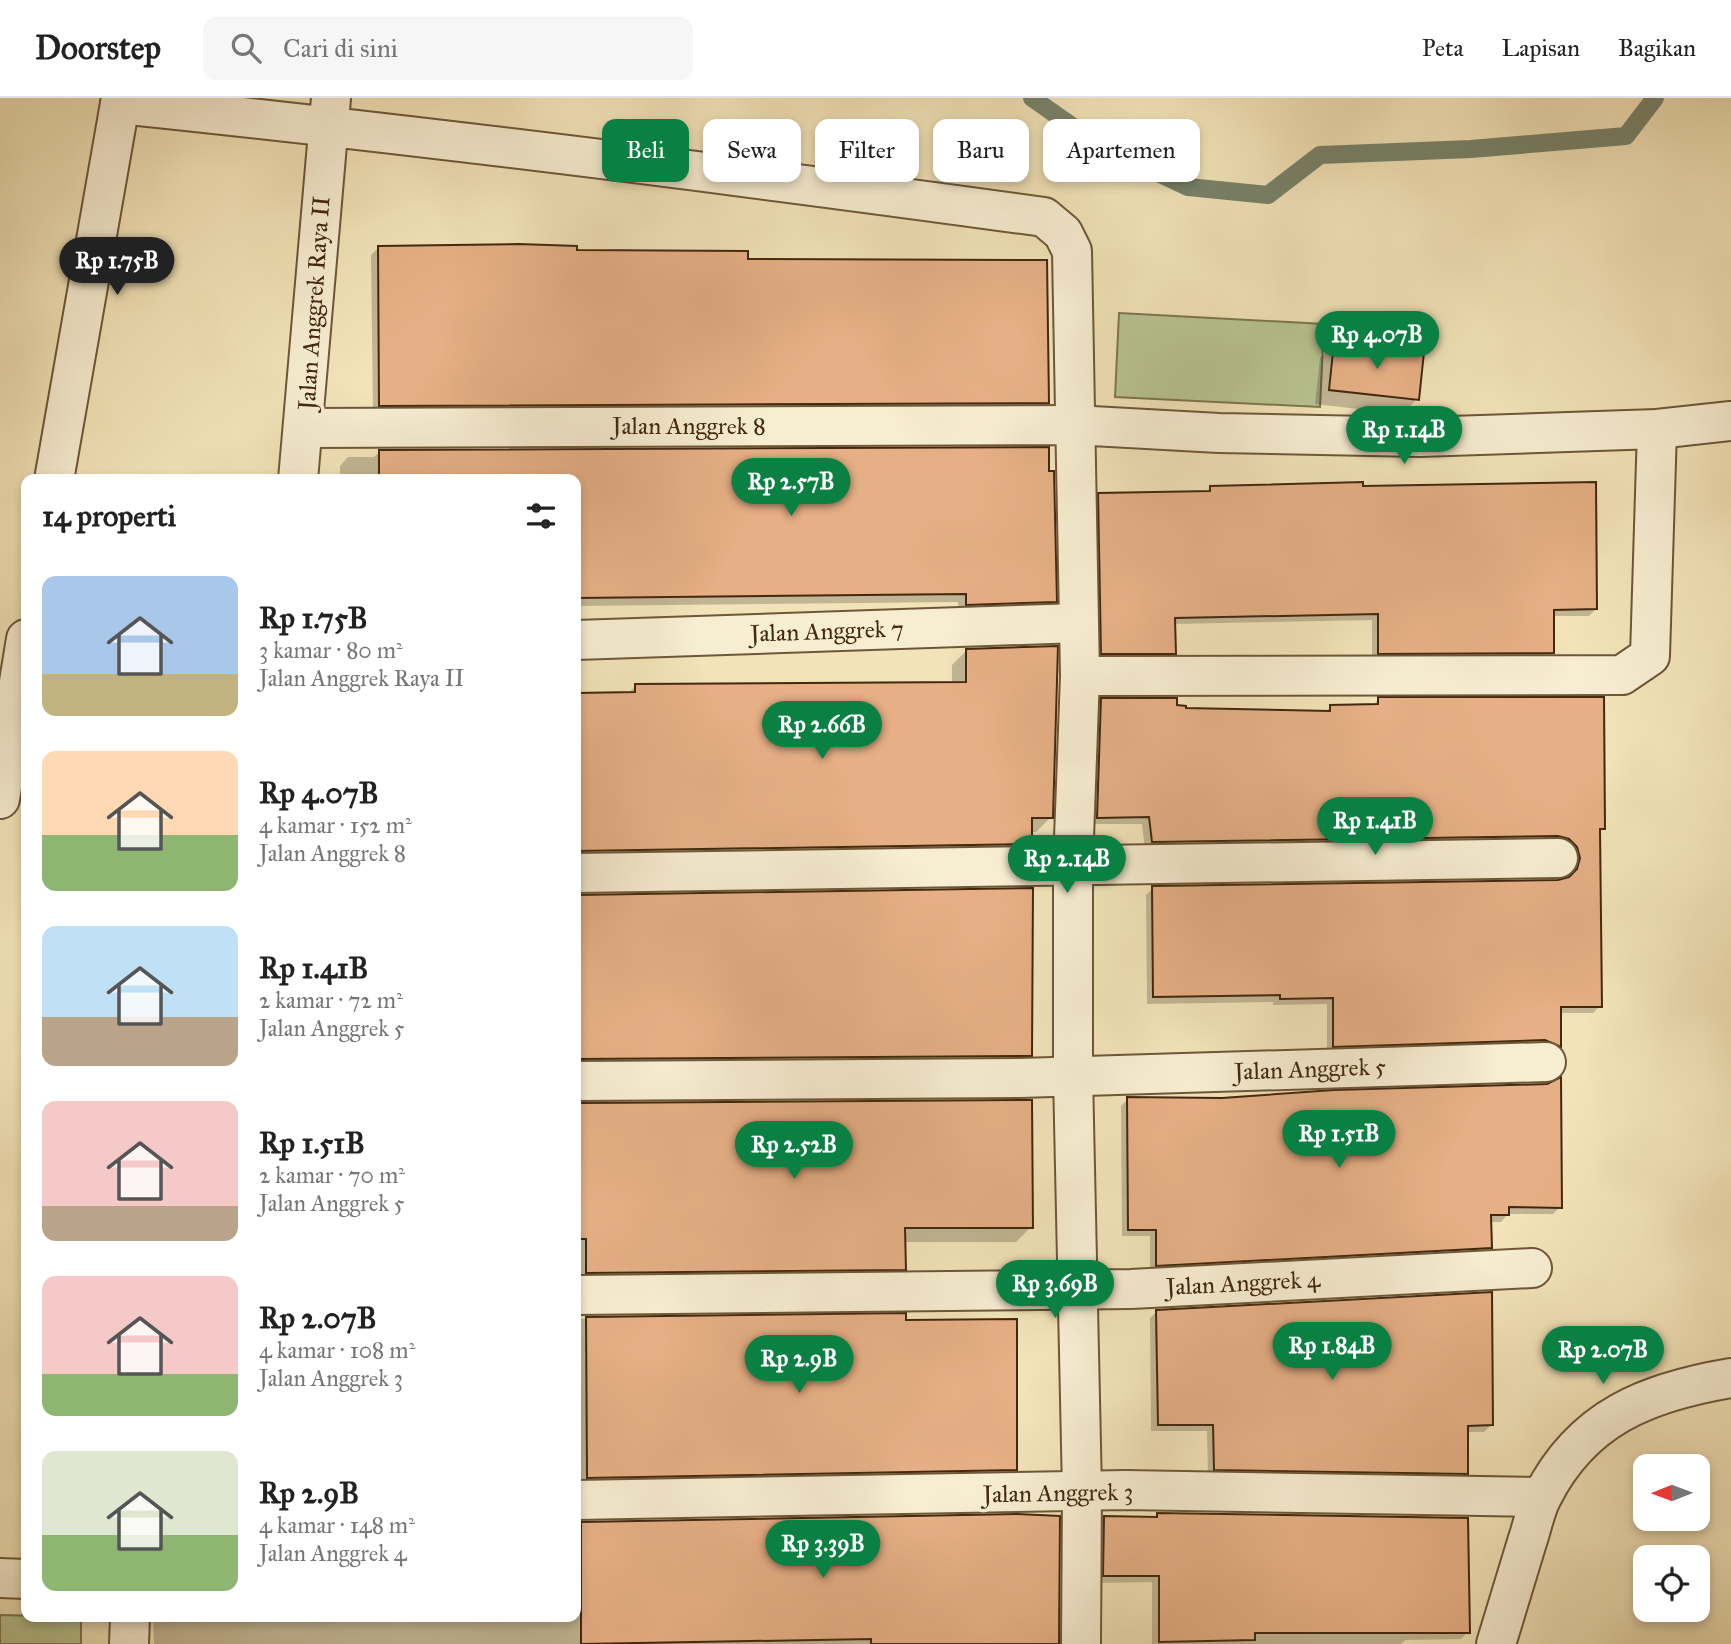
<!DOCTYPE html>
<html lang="id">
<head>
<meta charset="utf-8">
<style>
  :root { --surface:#fff; --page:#f6f6f6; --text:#222; --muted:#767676; --line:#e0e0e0; --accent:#0b8043 }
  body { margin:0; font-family:"IM FELL Great Primer",serif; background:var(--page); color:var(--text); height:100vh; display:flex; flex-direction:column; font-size:26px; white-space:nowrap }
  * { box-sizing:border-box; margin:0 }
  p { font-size:23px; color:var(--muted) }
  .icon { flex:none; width:38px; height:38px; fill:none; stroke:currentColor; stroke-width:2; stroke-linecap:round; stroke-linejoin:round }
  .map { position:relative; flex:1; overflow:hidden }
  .details { position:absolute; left:21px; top:376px; width:560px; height:1148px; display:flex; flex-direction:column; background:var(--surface); border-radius:14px; box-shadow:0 4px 10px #0003 }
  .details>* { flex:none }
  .hud { position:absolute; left:602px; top:21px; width:665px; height:63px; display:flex; gap:14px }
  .needle { width:46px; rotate:269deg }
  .tools { position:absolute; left:1633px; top:1356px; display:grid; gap:14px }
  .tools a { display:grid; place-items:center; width:77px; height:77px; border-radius:14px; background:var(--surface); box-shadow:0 4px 10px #0003; font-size:35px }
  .price { position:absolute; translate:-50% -60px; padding:0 16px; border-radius:24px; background:var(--accent); color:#fff; font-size:23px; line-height:46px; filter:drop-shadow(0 2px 4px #0008) }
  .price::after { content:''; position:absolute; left:50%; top:42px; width:21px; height:16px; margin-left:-10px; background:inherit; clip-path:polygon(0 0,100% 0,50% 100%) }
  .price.on { background:#222; color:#fff }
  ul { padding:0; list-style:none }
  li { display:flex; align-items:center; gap:21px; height:175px; padding:0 21px }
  li span { display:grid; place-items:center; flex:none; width:196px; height:140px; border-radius:14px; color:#555 }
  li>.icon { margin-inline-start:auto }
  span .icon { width:84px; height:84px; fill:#fffc; stroke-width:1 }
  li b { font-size:30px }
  h2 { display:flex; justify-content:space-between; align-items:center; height:84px; padding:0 21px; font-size:30px }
  .chip { padding:0 24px; border-radius:14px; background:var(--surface); box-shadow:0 4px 10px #0003; font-size:24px; line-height:63px }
  .chip.on { background:var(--accent); color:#fff }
  header { display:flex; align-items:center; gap:42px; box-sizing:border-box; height:98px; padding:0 35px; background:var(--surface); border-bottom:2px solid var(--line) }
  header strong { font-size:33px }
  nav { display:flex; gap:38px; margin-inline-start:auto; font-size:24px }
  .search { width:490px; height:63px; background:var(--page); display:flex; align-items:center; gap:18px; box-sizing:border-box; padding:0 24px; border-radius:14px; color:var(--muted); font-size:26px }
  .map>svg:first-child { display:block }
</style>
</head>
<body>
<header>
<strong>Doorstep</strong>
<div class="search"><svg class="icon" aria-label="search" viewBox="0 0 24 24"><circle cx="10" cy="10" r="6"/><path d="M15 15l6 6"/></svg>Cari di sini</div>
<nav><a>Peta</a><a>Lapisan</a><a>Bagikan</a></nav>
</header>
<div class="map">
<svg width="1731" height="1546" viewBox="0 0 1731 1546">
  <rect width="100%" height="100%" fill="#f2e3b8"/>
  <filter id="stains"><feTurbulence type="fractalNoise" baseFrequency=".00286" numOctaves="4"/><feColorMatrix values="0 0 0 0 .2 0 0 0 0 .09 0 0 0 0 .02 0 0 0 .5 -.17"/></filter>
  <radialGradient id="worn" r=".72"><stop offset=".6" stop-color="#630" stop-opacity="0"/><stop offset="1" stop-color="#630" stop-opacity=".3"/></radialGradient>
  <g fill="#b8c491" stroke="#7d7650" stroke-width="2">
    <polygon points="1119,215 1324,226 1320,309 1115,299"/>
    <polygon points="0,1517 81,1519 81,1546 0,1546"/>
  </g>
  <g fill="#0003" fill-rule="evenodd">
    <polygon points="378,150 575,154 747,163 1047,304 1040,312 373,314 371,157"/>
    <polygon points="1335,246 1417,301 1402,316 1315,306 1320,260"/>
    <polygon points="380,353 1047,375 1055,503 1047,512 958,515 958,504 576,508 576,382 340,382 340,368 348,359 374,359"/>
    <polygon points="1211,389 1361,390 1596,511 1589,518 1552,518 1552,555 1545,562 1372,562 1372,522 1174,526 1174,555 1167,562 1095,562 1092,404 1099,397 1205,395"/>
    <polygon points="967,552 1051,719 1036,734 1031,734 1031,745 1016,760 576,767 576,596 627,596 636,588 952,586 952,567"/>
    <path d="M1379,601L1603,730L1598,735L1600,908L1593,915H1559V948L1552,955H1327V906L1273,907V904L1147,906L1146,797L1153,790L1559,784L1570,780L1573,767L1145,751L1142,726H1090L1095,609L1102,602L1185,612L1325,615L1331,609L1372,608ZM1538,937L1554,944V948L1537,940Z"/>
    <polygon points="1031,792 1030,957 1016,972 576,975 576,799"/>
    <polygon points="1547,988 1560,1109 1553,1116 1508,1116 1501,1124 1490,1124 1490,1149 1483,1157 1150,1174 1150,1138 1122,1138 1121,1008 1128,1001 1222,1002"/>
    <polygon points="1031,1003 1031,1129 1016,1144 904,1144 904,1171 889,1186 576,1189 576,1007"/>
    <polygon points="1157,1213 1491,1327 1484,1334 1467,1334 1467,1375 1460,1382 1208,1378 1207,1333 1151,1333 1150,1220"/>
    <polygon points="904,1217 904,1223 1016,1371 1001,1386 576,1394 576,1221"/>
    <polygon points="1158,1417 1468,1534 1461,1541 1405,1542 1401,1546 1152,1546 1152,1484 1097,1485 1097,1427 1104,1420 1154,1420"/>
    <polygon points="1017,1418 1058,1546 154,1546 153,1519 576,1519 576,1426"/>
  </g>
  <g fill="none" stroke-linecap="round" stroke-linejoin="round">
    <polyline stroke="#78836b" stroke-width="18" points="1032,0 1099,47 1188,89 1268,97 1320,57 1471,51 1626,38 1655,0"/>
  </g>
  <g fill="#e6af85" stroke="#42280e" stroke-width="2">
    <polygon points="519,146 577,148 577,152 748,153 748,161 1047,162 1049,305 379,308 378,148"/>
    <polygon points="1334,244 1424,254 1419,302 1329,292"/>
    <polygon points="1049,349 1049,373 1054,373 1057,504 966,507 966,496 576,500 576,382 379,382 379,352"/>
    <polygon points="1363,384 1363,388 1596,384 1597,511 1554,512 1554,555 1378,556 1378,516 1175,520 1176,556 1101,556 1098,395 1210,393 1210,388"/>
    <polygon points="1058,548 1053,720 1032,720 1032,746 576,753 576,595 635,594 635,586 966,584 966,551"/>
    <polygon points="1378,599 1604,599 1605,731 1600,731 1602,909 1561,909 1561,949 1545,942 1333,949 1333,900 1280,901 1280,897 1153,899 1152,788 1558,782 1569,779 1577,771 1580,760 1577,749 1569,741 1558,738 1152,744 1149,719 1097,720 1101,600 1177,600 1177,607 1186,608 1186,610 1330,613 1330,607 1378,606"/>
    <polygon points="1033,790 1032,958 578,961 576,797"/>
    <polygon points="1561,979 1562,1110 1509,1109 1509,1117 1491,1117 1492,1150 1156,1168 1156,1132 1128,1132 1127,999 1222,1000 1334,992 1547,986"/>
    <polygon points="1032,1002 1033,1130 905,1130 906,1172 586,1175 586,1141 580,1141 578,1005"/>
    <polygon points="1492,1194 1493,1327 1468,1328 1468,1376 1214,1372 1213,1327 1158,1327 1156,1212"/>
    <polygon points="906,1215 906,1222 1017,1221 1017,1372 587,1380 586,1219"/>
    <polygon points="1157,1415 1468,1420 1470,1535 1255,1535 1255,1542 1159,1544 1159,1478 1103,1478 1104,1418 1157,1419"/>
    <polygon points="1017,1416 1060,1418 1059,1546 871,1546 871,1541 581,1546 581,1424"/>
  </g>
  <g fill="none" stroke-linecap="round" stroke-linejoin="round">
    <defs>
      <g id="street">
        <path d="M120,6C429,38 737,77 1044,119L1063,135L1072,153L1080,578L1073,767V977L1082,1393L1081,1546"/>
        <polyline points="304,330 1074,327 1219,335 1420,339 1657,331 1731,323"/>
        <polyline points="54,382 121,0"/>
        <polyline points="298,382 331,0"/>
        <polyline points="576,542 1079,525"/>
        <polyline points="1080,578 1622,577 1650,558 1657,331"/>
        <polyline points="0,701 26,541"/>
        <polyline points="576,775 1558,760"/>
        <polyline points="576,983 1020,980 1546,964"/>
        <polyline points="576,1197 1131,1191 1532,1170"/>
        <polyline points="576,1402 1125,1392 1541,1399"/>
        <polyline points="0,1480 26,1481"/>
        <polyline points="129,1546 130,1519"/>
        <path d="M1496,1546C1506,1512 1517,1478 1527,1444C1532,1430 1535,1412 1542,1399C1582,1319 1648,1294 1731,1280"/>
      </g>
    </defs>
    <use href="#street" stroke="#6e5738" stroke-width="42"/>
    <use href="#street" stroke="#f7edd1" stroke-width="38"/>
  </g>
  <g text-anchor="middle" stroke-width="7" stroke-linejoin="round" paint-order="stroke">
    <g font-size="24" fill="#42280e" stroke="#f7edd1">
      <text transform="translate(314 205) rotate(-86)" y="8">Jalan Anggrek Raya II</text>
      <text x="689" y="336">Jalan Anggrek 8</text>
      <text transform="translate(827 533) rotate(-2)" y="8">Jalan Anggrek 7</text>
      <text transform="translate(1310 971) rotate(-2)" y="8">Jalan Anggrek 5</text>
      <text transform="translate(1243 1185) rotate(-3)" y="8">Jalan Anggrek 4</text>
      <text transform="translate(1058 1395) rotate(-1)" y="8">Jalan Anggrek 3</text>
    </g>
  </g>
  <rect width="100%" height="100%" filter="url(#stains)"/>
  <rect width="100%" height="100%" fill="url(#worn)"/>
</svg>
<div class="tools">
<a><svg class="needle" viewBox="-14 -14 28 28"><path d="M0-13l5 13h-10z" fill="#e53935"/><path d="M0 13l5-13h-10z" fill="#767676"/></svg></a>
<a><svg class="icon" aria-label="locate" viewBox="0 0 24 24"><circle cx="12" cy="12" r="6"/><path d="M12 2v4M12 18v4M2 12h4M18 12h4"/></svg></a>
</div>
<b class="price on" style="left:117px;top:199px">Rp 1.75B</b>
<b class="price" style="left:1377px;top:273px">Rp 4.07B</b>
<b class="price" style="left:1404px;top:368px">Rp 1.14B</b>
<b class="price" style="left:791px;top:420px">Rp 2.57B</b>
<b class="price" style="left:822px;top:663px">Rp 2.66B</b>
<b class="price" style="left:1375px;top:759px">Rp 1.41B</b>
<b class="price" style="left:1067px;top:797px">Rp 2.14B</b>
<b class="price" style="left:1339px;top:1072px">Rp 1.51B</b>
<b class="price" style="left:794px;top:1083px">Rp 2.52B</b>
<b class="price" style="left:1055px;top:1222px">Rp 3.69B</b>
<b class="price" style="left:1332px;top:1284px">Rp 1.84B</b>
<b class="price" style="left:1603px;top:1288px">Rp 2.07B</b>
<b class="price" style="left:799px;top:1297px">Rp 2.9B</b>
<b class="price" style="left:823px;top:1482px">Rp 3.39B</b>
<div class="hud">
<a class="chip on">Beli</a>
<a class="chip">Sewa</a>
<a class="chip">Filter</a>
<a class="chip">Baru</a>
<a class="chip">Apartemen</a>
</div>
<section class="details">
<h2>14 properti<svg class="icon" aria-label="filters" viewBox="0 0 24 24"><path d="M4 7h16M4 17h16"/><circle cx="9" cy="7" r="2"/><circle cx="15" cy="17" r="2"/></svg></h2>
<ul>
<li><span style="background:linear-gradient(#a9c7e8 70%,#c2b280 0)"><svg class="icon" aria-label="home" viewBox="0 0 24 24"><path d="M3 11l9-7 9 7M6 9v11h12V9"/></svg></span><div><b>Rp 1.75B</b><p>3 kamar · 80 m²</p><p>Jalan Anggrek Raya II</p></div></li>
<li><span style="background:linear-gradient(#ffd9b3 60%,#8fb573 0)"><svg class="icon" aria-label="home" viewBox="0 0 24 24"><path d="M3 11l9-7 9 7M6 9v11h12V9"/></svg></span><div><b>Rp 4.07B</b><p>4 kamar · 152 m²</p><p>Jalan Anggrek 8</p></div></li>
<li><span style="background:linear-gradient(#bfe0f5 65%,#b9a48a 0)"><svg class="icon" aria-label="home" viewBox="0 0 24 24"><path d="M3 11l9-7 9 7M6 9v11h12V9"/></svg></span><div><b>Rp 1.41B</b><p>2 kamar · 72 m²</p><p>Jalan Anggrek 5</p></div></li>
<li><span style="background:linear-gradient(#f6c9c9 75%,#b9a48a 0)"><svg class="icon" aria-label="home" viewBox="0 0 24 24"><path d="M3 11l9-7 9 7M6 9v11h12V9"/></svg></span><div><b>Rp 1.51B</b><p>2 kamar · 70 m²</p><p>Jalan Anggrek 5</p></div></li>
<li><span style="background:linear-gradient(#f6c9c9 70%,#8fb573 0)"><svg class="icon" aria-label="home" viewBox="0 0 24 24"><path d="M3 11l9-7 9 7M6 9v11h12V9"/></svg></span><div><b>Rp 2.07B</b><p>4 kamar · 108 m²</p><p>Jalan Anggrek 3</p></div></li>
<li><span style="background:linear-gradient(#dfe7d0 60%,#8fb573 0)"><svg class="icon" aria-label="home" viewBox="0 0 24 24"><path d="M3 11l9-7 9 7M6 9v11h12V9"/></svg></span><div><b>Rp 2.9B</b><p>4 kamar · 148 m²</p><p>Jalan Anggrek 4</p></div></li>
</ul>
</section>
</div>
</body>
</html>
